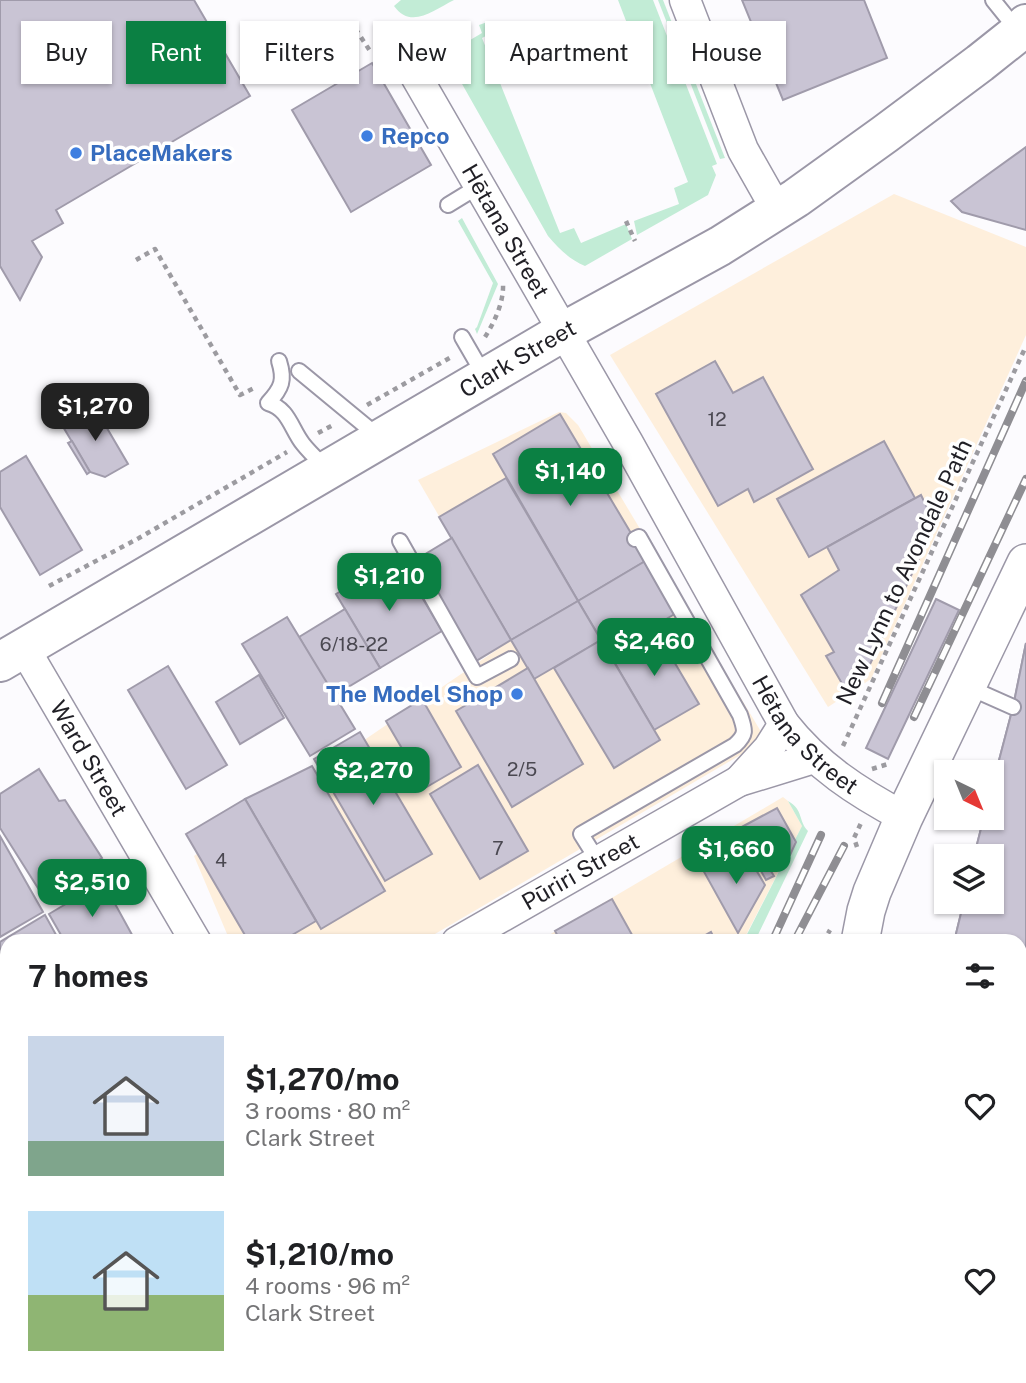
<!DOCTYPE html>
<html lang="en">
<head>
<meta charset="utf-8">
<style>
  :root { --surface:#fff; --page:#f2f2f2; --text:#202124; --muted:#757577; --accent:#0b8043 }
  body { margin:0; font-family:"Public Sans",sans-serif; background:var(--page); color:var(--text); height:100vh; display:flex; flex-direction:column; font-size:26px; white-space:nowrap }
  * { box-sizing:border-box; margin:0 }
  p { font-size:23px; color:var(--muted) }
  .icon { flex:none; width:38px; height:38px; fill:none; stroke:currentColor; stroke-width:2; stroke-linecap:round; stroke-linejoin:round }
  .map { position:relative; flex:1; overflow:hidden }
  .drawer { position:absolute; left:0px; top:934px; width:1027px; height:450px; display:flex; flex-direction:column; background:var(--surface); border-radius:21px 21px 0 0; box-shadow:0 2px 5px #0004 }
  .drawer>* { flex:none }
  .banner { position:absolute; left:21px; top:21px; width:985px; height:63px; display:flex; gap:14px }
  .needle { width:46px; rotate:137deg }
  .tools { position:absolute; left:934px; top:760px; display:grid; gap:14px }
  .tools a { display:grid; place-items:center; width:70px; height:70px; border-radius:0px; background:var(--surface); box-shadow:0 2px 5px #0004; font-size:35px }
  .price { position:absolute; translate:-50% -60px; padding:0 16px; border-radius:14px; background:var(--accent); color:#fff; font-size:23px; line-height:46px; filter:drop-shadow(0 2px 4px #0008) }
  .price::after { content:''; position:absolute; left:50%; top:42px; width:21px; height:16px; margin-left:-10px; background:inherit; clip-path:polygon(0 0,100% 0,50% 100%) }
  .price.current { background:#222; color:#fff }
  ul { padding:0; list-style:none }
  li { display:flex; align-items:center; gap:21px; height:175px; padding:0 28px }
  li span { display:grid; place-items:center; flex:none; width:196px; height:140px; border-radius:0px; color:#555 }
  li>.icon { margin-inline-start:auto }
  span .icon { width:84px; height:84px; fill:#fffc; stroke-width:1 }
  li b { font-size:30px }
  h2 { display:flex; justify-content:space-between; align-items:center; height:84px; padding:0 28px; font-size:30px }
  .chip { padding:0 24px; border-radius:0px; background:var(--surface); box-shadow:0 2px 5px #0004; font-size:24px; line-height:63px }
  .chip.current { background:var(--accent); color:#fff }
  .map>svg:first-child { display:block }
</style>
</head>
<body>
<div class="map">
<svg width="1026" height="1383" viewBox="0 0 1026 1383">
  <rect width="100%" height="100%" fill="#fcfbfe"/>
  <g fill="#feefdc">
    <polygon points="894,194 1026,247 1026,335 871,679 828,707 610,355"/>
    <polygon points="559,412 566,413 578,425 766,740 423,941 230,941 194,856 511,640 418,480"/>
    <polygon points="783,797 788,801 802,826 743,941 537,942"/>
    <polygon points="154,1377 404,1377 407,1383 158,1383"/>
  </g>
  <g fill="#c2ecd6">
    <path d="M401,0H454C434,10 411,30 394,6Z"/>
    <polygon points="618,0 653,0 717,164 712,166 716,175 708,195 637,235 634,221 679,204 674,188 688,182"/>
    <polygon points="658,0 663,0 725,158 720,159"/>
    <path d="M490,21L497,22L500,29L482,38L560,233L574,228L581,243L626,224L632,239L585,266C569,259 559,249 548,236L453,68L450,59L455,49L482,33L479,25Z"/>
    <polygon points="462,218 498,284 477,334 475,329 477,327 493,283 458,221"/>
    <path d="M788,801C804,810 798,821 808,831L755,941L743,942L802,826Z"/>
  </g>
  <g fill="#c9c4d4" stroke="#a09bab" stroke-width="2">
    <polygon points="0,0 194,0 250,96 56,210 63,223 32,241 42,257 20,300 0,266"/>
    <polygon points="742,0 864,0 887,58 783,100"/>
    <polygon points="372,63 431,165 351,212 292,110"/>
    <polygon points="1026,147 1026,230 962,212 951,201"/>
    <polygon points="715,361 733,393 763,377 813,469 754,502 748,489 718,506 656,394"/>
    <polygon points="94,406 128,464 105,477 90,472 62,425"/>
    <polygon points="560,414 647,560 578,601 493,454"/>
    <polygon points="72,441 90,472 87,474 68,443"/>
    <polygon points="884,441 915,498 809,557 777,499"/>
    <polygon points="26,456 82,550 40,575 0,507 0,472"/>
    <polygon points="506,478 578,601 511,640 439,517"/>
    <polygon points="921,495 935,524 865,675 844,687 826,656 834,652 801,595 839,570 827,547"/>
    <polygon points="452,538 511,640 476,661 417,559"/>
    <polygon points="398,557 442,631 380,668 336,594"/>
    <polygon points="647,560 678,612 609,653 578,601"/>
    <polygon points="936,599 959,610 888,759 866,748"/>
    <polygon points="578,601 601,640 534,679 511,640"/>
    <polygon points="345,609 380,668 333,696 299,637"/>
    <polygon points="287,617 355,729 310,756 242,644"/>
    <polygon points="653,626 699,704 654,730 609,653"/>
    <polygon points="601,640 660,740 614,768 554,668"/>
    <polygon points="1026,643 1026,1383 904,1383 904,1377 1020,1377 1020,942 954,942 964,901 992,901 992,856 974,856 984,817 992,817 992,787 1013,707"/>
    <polygon points="1026,643 1026,1282 1020,1281 1020,942 954,942 964,901 992,901 992,856 974,856 984,817 992,817 992,787 1013,707"/>
    <polygon points="168,666 227,765 186,789 128,690"/>
    <polygon points="528,668 583,764 512,807 456,711"/>
    <polygon points="259,675 284,718 240,744 216,702"/>
    <polygon points="422,699 461,767 425,788 386,721"/>
    <polygon points="360,732 432,854 385,881 314,759"/>
    <polygon points="478,765 528,851 480,879 430,794"/>
    <polygon points="312,766 385,891 321,929 245,799"/>
    <polygon points="39,769 59,801 65,800 102,858 43,896 0,828 0,794"/>
    <polygon points="245,799 316,921 280,942 249,942 186,834"/>
    <polygon points="777,808 796,842 790,855 769,868 774,876 766,880 738,829"/>
    <polygon points="0,836 43,912 0,937"/>
    <polygon points="743,848 765,885 738,933 703,870"/>
    <polygon points="103,882 136,942 65,942 49,914"/>
    <polygon points="612,899 636,942 561,942 555,931"/>
    <polygon points="45,915 60,942 7,942 7,992 0,980 0,942"/>
    <polygon points="711,932 716,942 693,942"/>
    <polygon points="0,1021 7,1033 7,1121 0,1125"/>
    <polygon points="7,1269 7,1329 0,1333 0,1273"/>
    <polygon points="7,1336 7,1377 40,1377 29,1383 0,1383 0,1340"/>
    <polygon points="158,1377 228,1377 229,1379 222,1383 161,1383"/>
    <polygon points="239,1377 271,1377 274,1383 229,1383"/>
    <polygon points="670,1377 775,1377 774,1383 694,1383"/>
  </g>
  <g fill="none" stroke-linecap="round" stroke-linejoin="round">
    <defs>
      <g id="service">
        <polyline points="993,0 1018,31"/>
        <polyline points="448,205 479,186"/>
        <polyline points="462,337 484,375"/>
        <path d="M279,361C285,380 282,388 268,403C289,409 291,429 303,444C310,453 319,461 327,469"/>
        <polyline points="299,371 379,437"/>
        <polyline points="400,541 477,677 511,659"/>
        <polyline points="968,687 1013,707"/>
        <path d="M598,861L581,834L735,745C747,734 745,730 740,715L639,537L635,539"/>
        <polyline points="430,1383 434,1377"/>
      </g>
      <g id="minor">
        <polyline points="685,0 743,150 777,210"/>
        <path id="s1" d="M398,45L628,443L784,724C817,766 857,792 904,817"/>
        <path id="s2" d="M24,648L196,942"/>
        <polyline points="739,781 769,748 784,724"/>
        <path id="s3" d="M457,942L739,781L814,758"/>
        <polyline points="0,1208 7,1204"/>
        <polyline points="492,1377 513,1383"/>
      </g>
      <g id="tertiary">
        <polyline points="860,942 866,911 872,892 904,817 1026,563"/>
        <polyline points="855,1383 857,1377"/>
      </g>
      <g id="primary">
        <path id="s4" d="M0,662L563,332L720,246L796,198L885,134L980,63L1019,32L1026,24"/>
      </g>
    </defs>
    <use href="#service" stroke="#9b97a7" stroke-width="18"/>
    <use href="#minor" stroke="#9b97a7" stroke-width="33"/>
    <use href="#tertiary" stroke="#9b97a7" stroke-width="40"/>
    <use href="#primary" stroke="#9b97a7" stroke-width="42"/>
    <g stroke="#9c9ba0" stroke-width="4.5" stroke-dasharray="5 5" stroke-linecap="butt">
      <polyline points="347,24 355,28 370,51"/>
      <polyline points="626,221 635,241"/>
      <polyline points="136,260 155,249 240,395 256,387"/>
      <path d="M485,337C495,321 504,302 503,283"/>
      <polyline points="367,405 453,356"/>
      <polyline points="318,433 335,424"/>
      <polyline points="49,586 139,538 287,452"/>
      <polyline points="843,746 1026,346"/>
      <polyline points="872,769 891,763"/>
      <polyline points="857,847 854,838 861,823"/>
      <polyline points="823,942 830,930"/>
      <polyline points="603,1377 603,1383"/>
    </g>
    <use href="#service" stroke="#fff" stroke-width="14"/>
    <use href="#minor" stroke="#fff" stroke-width="30"/>
    <use href="#tertiary" stroke="#fff" stroke-width="37"/>
    <use href="#primary" stroke="#fff" stroke-width="38"/>
    <defs>
      <g id="rail">
        <polyline points="882,703 1026,381"/>
        <polyline points="914,717 1026,479"/>
        <polyline points="772,942 821,835"/>
        <polyline points="794,942 844,846"/>
      </g>
    </defs>
    <use href="#rail" stroke="#8f8e93" stroke-width="8"/>
    <use href="#rail" stroke="#fff" stroke-width="5" stroke-dasharray="16" stroke-linecap="butt"/>
  </g>
  <g fill="#3f7fe0" stroke="#fff" stroke-width="2.5">
    <circle cx="367" cy="136" r="7"/>
    <circle cx="76" cy="153" r="7"/>
    <circle cx="517" cy="694" r="7"/>
  </g>
  <g text-anchor="middle" stroke-width="7" stroke-linejoin="round" paint-order="stroke">
    <g font-size="19" fill="#4a4851">
      <text x="717" y="426">12</text>
      <text x="354" y="651">6/18-22</text>
      <text x="522" y="776">2/5</text>
      <text x="498" y="855">7</text>
      <text x="221" y="867">4</text>
    </g>
    <g font-size="23" font-weight="bold" fill="#366cbe" stroke="#fff" text-anchor="start">
      <text x="381" y="144">Repco</text>
      <text x="90" y="161">PlaceMakers</text>
      <text x="503" y="702" text-anchor="end">The Model Shop</text>
    </g>
    <g font-size="23" fill="#201f25" stroke="#fff">
      <text dy="8" stroke="none"><textPath href="#s1" startOffset="215">Hētana Street</textPath></text>
      <text dy="8" stroke="none"><textPath href="#s4" startOffset="600">Clark Street</textPath></text>
      <text transform="translate(904 572) rotate(-65)" y="8">New Lynn to Avondale Path</text>
      <text dy="8" stroke="none"><textPath href="#s1" startOffset="803">Hētana Street</textPath></text>
      <text dy="8" stroke="none"><textPath href="#s2" startOffset="128">Ward Street</textPath></text>
      <text dy="8" stroke="none"><textPath href="#s3" startOffset="142">Pūriri Street</textPath></text>
    </g>
  </g>
</svg>
<div class="tools">
<a><svg class="needle" viewBox="-14 -14 28 28"><path d="M0-13l5 13h-10z" fill="#e53935"/><path d="M0 13l5-13h-10z" fill="#757577"/></svg></a>
<a><svg class="icon" aria-label="layers" viewBox="0 0 24 24"><path d="M12 4l9 5-9 5-9-5zM3 14l9 5 9-5"/></svg></a>
</div>
<b class="price current" style="left:95px;top:443px">$1,270</b>
<b class="price" style="left:570px;top:508px">$1,140</b>
<b class="price" style="left:389px;top:613px">$1,210</b>
<b class="price" style="left:654px;top:678px">$2,460</b>
<b class="price" style="left:373px;top:807px">$2,270</b>
<b class="price" style="left:736px;top:886px">$1,660</b>
<b class="price" style="left:92px;top:919px">$2,510</b>
<div class="banner">
<a class="chip">Buy</a>
<a class="chip current">Rent</a>
<a class="chip">Filters</a>
<a class="chip">New</a>
<a class="chip">Apartment</a>
<a class="chip">House</a>
</div>
<section class="drawer">
<h2>7 homes<svg class="icon" aria-label="filters" viewBox="0 0 24 24"><path d="M4 7h16M4 17h16"/><circle cx="9" cy="7" r="2"/><circle cx="15" cy="17" r="2"/></svg></h2>
<ul>
<li><span style="background:linear-gradient(#c9d6e8 75%,#7fa58c 0)"><svg class="icon" aria-label="home" viewBox="0 0 24 24"><path d="M3 11l9-7 9 7M6 9v11h12V9"/></svg></span><div><b>$1,270/mo</b><p>3 rooms · 80 m²</p><p>Clark Street</p></div><svg class="icon" aria-label="heart" viewBox="0 0 24 24"><path d="M12 20l-8-8c-3-5 5-10 8-4 3-6 11-1 8 4z"/></svg></li>
<li><span style="background:linear-gradient(#bfe0f5 60%,#8fb573 0)"><svg class="icon" aria-label="home" viewBox="0 0 24 24"><path d="M3 11l9-7 9 7M6 9v11h12V9"/></svg></span><div><b>$1,210/mo</b><p>4 rooms · 96 m²</p><p>Clark Street</p></div><svg class="icon" aria-label="heart" viewBox="0 0 24 24"><path d="M12 20l-8-8c-3-5 5-10 8-4 3-6 11-1 8 4z"/></svg></li>
</ul>
</section>
</div>
</body>
</html>
